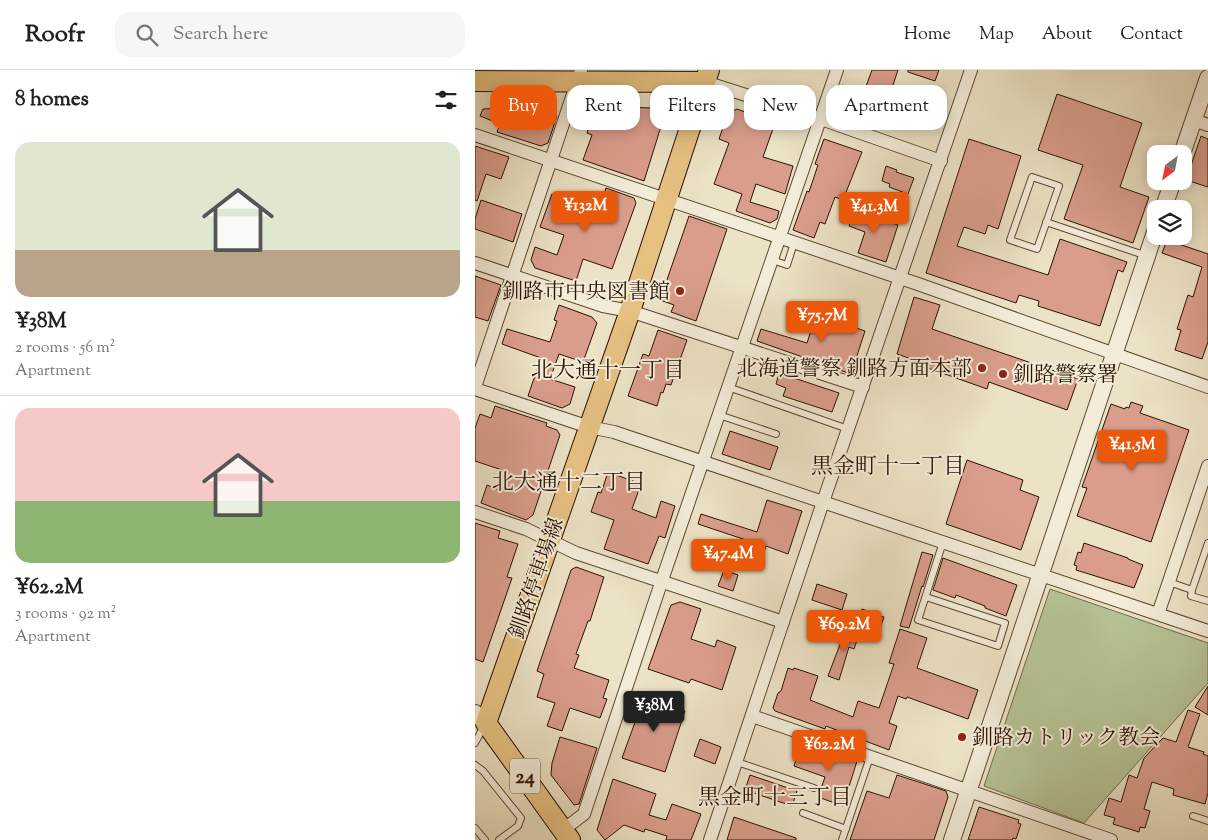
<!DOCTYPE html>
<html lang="en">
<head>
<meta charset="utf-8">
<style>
  :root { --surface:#fff; --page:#f6f6f6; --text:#202124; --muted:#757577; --line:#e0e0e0; --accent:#ea580c }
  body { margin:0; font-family:"Sorts Mill Goudy","Noto Serif JP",serif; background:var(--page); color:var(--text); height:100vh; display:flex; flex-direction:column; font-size:19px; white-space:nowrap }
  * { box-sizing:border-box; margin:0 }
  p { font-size:16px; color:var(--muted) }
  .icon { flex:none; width:28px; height:28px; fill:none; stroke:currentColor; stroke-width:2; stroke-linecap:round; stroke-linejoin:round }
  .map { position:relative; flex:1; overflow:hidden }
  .panel { display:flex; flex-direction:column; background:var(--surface); width:475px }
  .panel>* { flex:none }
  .hud { position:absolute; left:15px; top:15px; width:475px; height:45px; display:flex; gap:10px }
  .needle { width:32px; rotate:212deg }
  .fabs { position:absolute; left:672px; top:75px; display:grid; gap:10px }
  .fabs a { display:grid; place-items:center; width:45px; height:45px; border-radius:10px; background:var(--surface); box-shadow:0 2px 12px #0003; font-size:25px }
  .price { position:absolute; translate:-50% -42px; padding:0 11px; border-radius:5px; background:var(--accent); color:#fff; font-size:16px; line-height:32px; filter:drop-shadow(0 1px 2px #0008) }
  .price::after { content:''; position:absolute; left:50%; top:30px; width:15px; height:11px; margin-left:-8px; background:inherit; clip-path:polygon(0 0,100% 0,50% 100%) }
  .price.selected { background:#222; color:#fff }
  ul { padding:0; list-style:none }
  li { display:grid; align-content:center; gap:10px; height:265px; padding:0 15px }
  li+li { border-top:1px solid var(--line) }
  li span { display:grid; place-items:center; height:155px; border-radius:15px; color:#555 }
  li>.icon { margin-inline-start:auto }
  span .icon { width:90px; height:90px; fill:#fffc; stroke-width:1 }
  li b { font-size:21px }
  h2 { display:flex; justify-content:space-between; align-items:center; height:60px; padding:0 15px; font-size:21px }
  .pill { padding:0 18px; border-radius:15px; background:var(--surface); box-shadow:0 2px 12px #0003; font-size:18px; line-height:45px }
  .pill.selected { background:var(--accent); color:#fff }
  header { display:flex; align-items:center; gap:30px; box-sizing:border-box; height:70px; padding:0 25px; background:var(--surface); border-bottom:1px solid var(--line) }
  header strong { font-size:24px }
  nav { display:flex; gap:28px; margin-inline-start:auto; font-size:18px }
  .search { width:350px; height:45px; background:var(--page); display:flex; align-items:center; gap:12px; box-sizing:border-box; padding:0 18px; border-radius:15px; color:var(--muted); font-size:19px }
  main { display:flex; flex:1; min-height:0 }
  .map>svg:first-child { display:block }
</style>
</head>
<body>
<header>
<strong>Roofr</strong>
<div class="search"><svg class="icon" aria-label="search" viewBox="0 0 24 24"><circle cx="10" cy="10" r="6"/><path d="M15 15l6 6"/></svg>Search here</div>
<nav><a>Home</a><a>Map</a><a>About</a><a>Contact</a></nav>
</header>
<main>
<section class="panel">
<h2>8 homes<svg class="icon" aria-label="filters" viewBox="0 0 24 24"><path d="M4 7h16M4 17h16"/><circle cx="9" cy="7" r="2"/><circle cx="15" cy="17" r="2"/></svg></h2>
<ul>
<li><span style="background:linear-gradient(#dfe7d0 70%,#b9a48a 0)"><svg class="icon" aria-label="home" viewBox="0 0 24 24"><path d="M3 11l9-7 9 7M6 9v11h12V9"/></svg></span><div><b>¥38M</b><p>2 rooms · 56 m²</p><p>Apartment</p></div></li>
<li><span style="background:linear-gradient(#f6c9c9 60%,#8fb573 0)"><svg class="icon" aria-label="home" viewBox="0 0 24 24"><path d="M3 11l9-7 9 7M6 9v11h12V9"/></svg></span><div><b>¥62.2M</b><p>3 rooms · 92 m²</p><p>Apartment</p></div></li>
</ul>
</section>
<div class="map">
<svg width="733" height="770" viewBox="0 0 733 770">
  <rect width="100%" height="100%" fill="#ece2c5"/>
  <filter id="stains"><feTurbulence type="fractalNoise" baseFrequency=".004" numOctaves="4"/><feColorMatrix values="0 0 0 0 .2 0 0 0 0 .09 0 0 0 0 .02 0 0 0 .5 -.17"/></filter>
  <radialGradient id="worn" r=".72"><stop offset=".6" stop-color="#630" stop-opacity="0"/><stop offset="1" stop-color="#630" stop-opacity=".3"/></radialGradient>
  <polygon fill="#b6c396" stroke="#716b4c" points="575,519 733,573 733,613 609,753 509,716"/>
  <g fill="#da9d8c" stroke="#2c1301">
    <polygon points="397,0 423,0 407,48 388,42 386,46 359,37 367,15 389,22"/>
    <polygon points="433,0 464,0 460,11 433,2"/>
    <polygon points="582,24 667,53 645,117 674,127 658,173 589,149 608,95 563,80"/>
    <polygon points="144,37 178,38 188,50 169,111 108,90 117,65 112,63 116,50 138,57"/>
    <polygon points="30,38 76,39 82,46 73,73 66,76 22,62 25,54 5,46 8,39"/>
    <polygon points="262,39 300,53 288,87 318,96 310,124 281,114 275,132 304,141 302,149 295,153 261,141 267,124 239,114 254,73 244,69 252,46 254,43"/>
    <polygon points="726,66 733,69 733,117 711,110"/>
    <polygon points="349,69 387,82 368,130 360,127 350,154 345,152 339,168 318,160 332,121 334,122 343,95 340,94"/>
    <polygon points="494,69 546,86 523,159 513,155 510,164 489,157 482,176 573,205 585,169 652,192 648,202 643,200 625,256 563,236 564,231 544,225 541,233 451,203"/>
    <polygon points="0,76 34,87 26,109 11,104 2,131 0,130"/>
    <polygon points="411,96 422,100 421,102 439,108 433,124 414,117 415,114 407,111"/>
    <polygon points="131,118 159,128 161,133 137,199 108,189 101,211 60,198 56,190 60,177 82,185 89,165 65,157 77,124 124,140"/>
    <polygon points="6,130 47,144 38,172 0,159 0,149"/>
    <polygon points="381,134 397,140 395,145 423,155 411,192 383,183 390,162 374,156"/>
    <polygon points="214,146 252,159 221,251 196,242 199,235 185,230"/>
    <polygon points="692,170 733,184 733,272 727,289 700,280 706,260 702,259 713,225 718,227 727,197 687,183"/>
    <polygon points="0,206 26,215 13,251 0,247"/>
    <polygon points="439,227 465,235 457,259 603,309 592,340 514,312 512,319 453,298 454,295 422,284"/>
    <polygon points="84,235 117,247 122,253 108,292 84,284 75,309 100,317 95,334 87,338 53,326 66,288 27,274 32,259 75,272 82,251 79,250"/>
    <polygon points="342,242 361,248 361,251 390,261 376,304 282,271 286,259 332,273"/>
    <polygon points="183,260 212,270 196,315 191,314 188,323 186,322 182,336 153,326 168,284 174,286"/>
    <polygon points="304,303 364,323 357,342 308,326 311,318 301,314"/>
    <polygon points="656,332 668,336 665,343 714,360 676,472 602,446 612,418 607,417 636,334 650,339 651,337 654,338"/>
    <polygon points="20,336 72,353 71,356 82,360 85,365 58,445 51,450 6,433 12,415 24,420 30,401 0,391 0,358 5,344 16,348"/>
    <polygon points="255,361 303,377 295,400 247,384"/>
    <polygon points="492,390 548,410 545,420 564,427 546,480 471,454"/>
    <polygon points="133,402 166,414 157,439 181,448 186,431 200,436 190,468 184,466 173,494 129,479 139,450 116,442 123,422 126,423"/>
    <polygon points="292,430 327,441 313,484 291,476 284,497 270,493 277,472 223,454 226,444 282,462"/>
    <polygon points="0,453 25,461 23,468 43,474 32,507 37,508 8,592 0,589"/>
    <polygon points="609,473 653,488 653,489 668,495 659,518 601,500 602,496 599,495 603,482 606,483"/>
    <polygon points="447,482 458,485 448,517 447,516 434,558 425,556"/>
    <polygon points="468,488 542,515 531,546 510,538 510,536 481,525 480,528 458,520"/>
    <polygon points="101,497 129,507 115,551 113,551 101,584 104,585 99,598 134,610 128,628 132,629 125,648 95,638 87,661 72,656 80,633 62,627 69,604 62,601 96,500"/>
    <polygon points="249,500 263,505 258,521 243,516"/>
    <polygon points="342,514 372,524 367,540 337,530"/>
    <polygon points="205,532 226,539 216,569 240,577 242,570 261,577 247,620 216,609 214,613 173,599 196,535"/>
    <polygon points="387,539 409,547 404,561 382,554"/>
    <polygon points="372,556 385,561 379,579 374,577 364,610 353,606"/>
    <polygon points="425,559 452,568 442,598 503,620 493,649 432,627 431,629 423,626 414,653 422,656 414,680 351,656 350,659 300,641 298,638 303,623 306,621 313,598 318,600 319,598 343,606 335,630 378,647 383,631 404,638 419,594 414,593"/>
    <polygon points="733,616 733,645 720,637"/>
    <polygon points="166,623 208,638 207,640 210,641 190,702 147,688 163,644 159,643"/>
    <polygon points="713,640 725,644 713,677 729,682 728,684 733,686 733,723 730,734 698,725 699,719 677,712 669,739 675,741 670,758 665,757 664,762 638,754 640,748 629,745 634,728 646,732 654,705 662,708 669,688 688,668 701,672"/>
    <polygon points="85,667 122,678 104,734 99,735 76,705 77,693"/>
    <polygon points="225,669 246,677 240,694 219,686"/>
    <polygon points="325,677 342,683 344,678 382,691 368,736 343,727 350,707 319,696"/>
    <polygon points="275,705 322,721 317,736 270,720"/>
    <polygon points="422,705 471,721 473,727 459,770 375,770 392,721 414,728"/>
    <polygon points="138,709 181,724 174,745 191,750 197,734 226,744 216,770 191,770 192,766 170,759 169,762 149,755 130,770 122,760"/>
    <polygon points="504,737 544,750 543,753 546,754 541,769 538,768 537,770 493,770"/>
    <polygon points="259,747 321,768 321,770 252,770"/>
  </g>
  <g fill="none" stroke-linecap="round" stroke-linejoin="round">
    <defs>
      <g id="service">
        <polygon points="557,107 584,116 562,179 535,170"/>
        <polyline points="571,152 672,186"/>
        <polyline points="297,190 312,195 319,173"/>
        <polyline points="253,317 373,359"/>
        <polyline points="244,345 301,364"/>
        <polyline points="694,512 717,520 733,473"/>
        <polyline points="717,520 716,526 733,531"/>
        <polyline points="451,527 530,553 523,576 443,550 468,472"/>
        <polyline points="0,673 9,656"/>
        <polyline points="262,692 339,718"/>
        <polyline points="0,695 8,701 46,748 43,756 24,770"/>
        <polyline points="328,743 371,759"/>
        <polyline points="718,746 733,751"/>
        <polyline points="0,758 10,770"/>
        <polyline points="367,770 395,687"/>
      </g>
      <g id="minor">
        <polyline points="230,12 346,49 466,91"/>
        <polyline points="718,50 733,55"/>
        <polyline points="0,65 443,214 733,317"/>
        <polyline points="0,193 128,236 155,241 388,317"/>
        <polyline points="0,317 106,0"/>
        <polyline points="0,319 114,357 139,362 733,561"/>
        <polyline points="0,442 51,459 101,483 308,552"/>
        <polyline points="683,544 733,396"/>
        <polyline points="277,646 636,770"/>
        <polyline points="88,760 109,744 186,513 362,0"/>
        <polyline points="235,770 348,432 496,0"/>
      </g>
      <g id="tertiary">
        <polyline points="707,84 733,8"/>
        <polyline points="688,139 698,111"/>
        <polyline points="0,643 11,653"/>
        <polyline points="477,770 681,159"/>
      </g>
      <g id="primary">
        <polyline points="0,11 230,12"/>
        <polyline points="95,770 11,653 155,241 234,0"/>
      </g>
    </defs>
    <use href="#service" stroke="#5c4732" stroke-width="8"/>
    <use href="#minor" stroke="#5c4732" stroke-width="14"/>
    <use href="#tertiary" stroke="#5c4732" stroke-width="18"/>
    <use href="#primary" stroke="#2c1301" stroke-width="22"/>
    <use href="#service" stroke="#f3ecd9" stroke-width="6"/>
    <use href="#minor" stroke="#f3ecd9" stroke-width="12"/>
    <use href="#tertiary" stroke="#f3ecd9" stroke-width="16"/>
    <use href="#primary" stroke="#e6c182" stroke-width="20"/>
  </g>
  <g fill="#8f2418" stroke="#f3ecd9" stroke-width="2">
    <circle cx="205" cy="221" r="5"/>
    <circle cx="507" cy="298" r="5"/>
    <circle cx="528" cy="304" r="5"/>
    <circle cx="487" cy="667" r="5"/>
  </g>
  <g text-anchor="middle" stroke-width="4" stroke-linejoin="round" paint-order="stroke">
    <rect fill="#f3ecd9" stroke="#685442" stroke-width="1" x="35" y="688.5" width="30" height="35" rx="4"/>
    <g font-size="20" font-weight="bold" fill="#2c1301">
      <text x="50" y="713">24</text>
    </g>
    <g font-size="21" fill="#2c1301" stroke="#f3ecd9" text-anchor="end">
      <text x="195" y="228">釧路市中央図書館</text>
      <text x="497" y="305">北海道警察 釧路方面本部</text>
      <text x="538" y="311" text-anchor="start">釧路警察署</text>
      <text x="497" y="674" text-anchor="start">釧路カトリック教会</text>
    </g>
    <g font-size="21" fill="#2c1301" stroke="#f3ecd9">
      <text transform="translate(61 508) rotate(-71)" y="7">釧路停車場線</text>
    </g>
    <g font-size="22" fill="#2c1301" stroke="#f3ecd9">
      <text x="133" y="307">北大通十一丁目</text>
      <text x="413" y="403">黒金町十一丁目</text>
      <text x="94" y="419">北大通十二丁目</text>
      <text x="300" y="734">黒金町十三丁目</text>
    </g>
  </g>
  <rect width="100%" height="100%" filter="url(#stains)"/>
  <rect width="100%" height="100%" fill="url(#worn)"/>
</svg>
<div class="fabs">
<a><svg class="needle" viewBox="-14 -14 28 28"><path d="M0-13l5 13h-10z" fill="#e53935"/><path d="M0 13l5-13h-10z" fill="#757577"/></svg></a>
<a><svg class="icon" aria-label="layers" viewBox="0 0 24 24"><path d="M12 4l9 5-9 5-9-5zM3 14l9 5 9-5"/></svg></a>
</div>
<b class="price" style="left:110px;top:163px">¥132M</b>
<b class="price" style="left:399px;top:164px">¥41.3M</b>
<b class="price" style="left:347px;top:273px">¥75.7M</b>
<b class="price" style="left:657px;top:402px">¥41.5M</b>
<b class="price" style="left:253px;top:511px">¥47.4M</b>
<b class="price" style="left:369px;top:582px">¥69.2M</b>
<b class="price selected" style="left:179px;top:663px">¥38M</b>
<b class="price" style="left:354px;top:702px">¥62.2M</b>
<div class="hud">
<a class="pill selected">Buy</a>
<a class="pill">Rent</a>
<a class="pill">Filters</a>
<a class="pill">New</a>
<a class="pill">Apartment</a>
</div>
</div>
</main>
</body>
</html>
